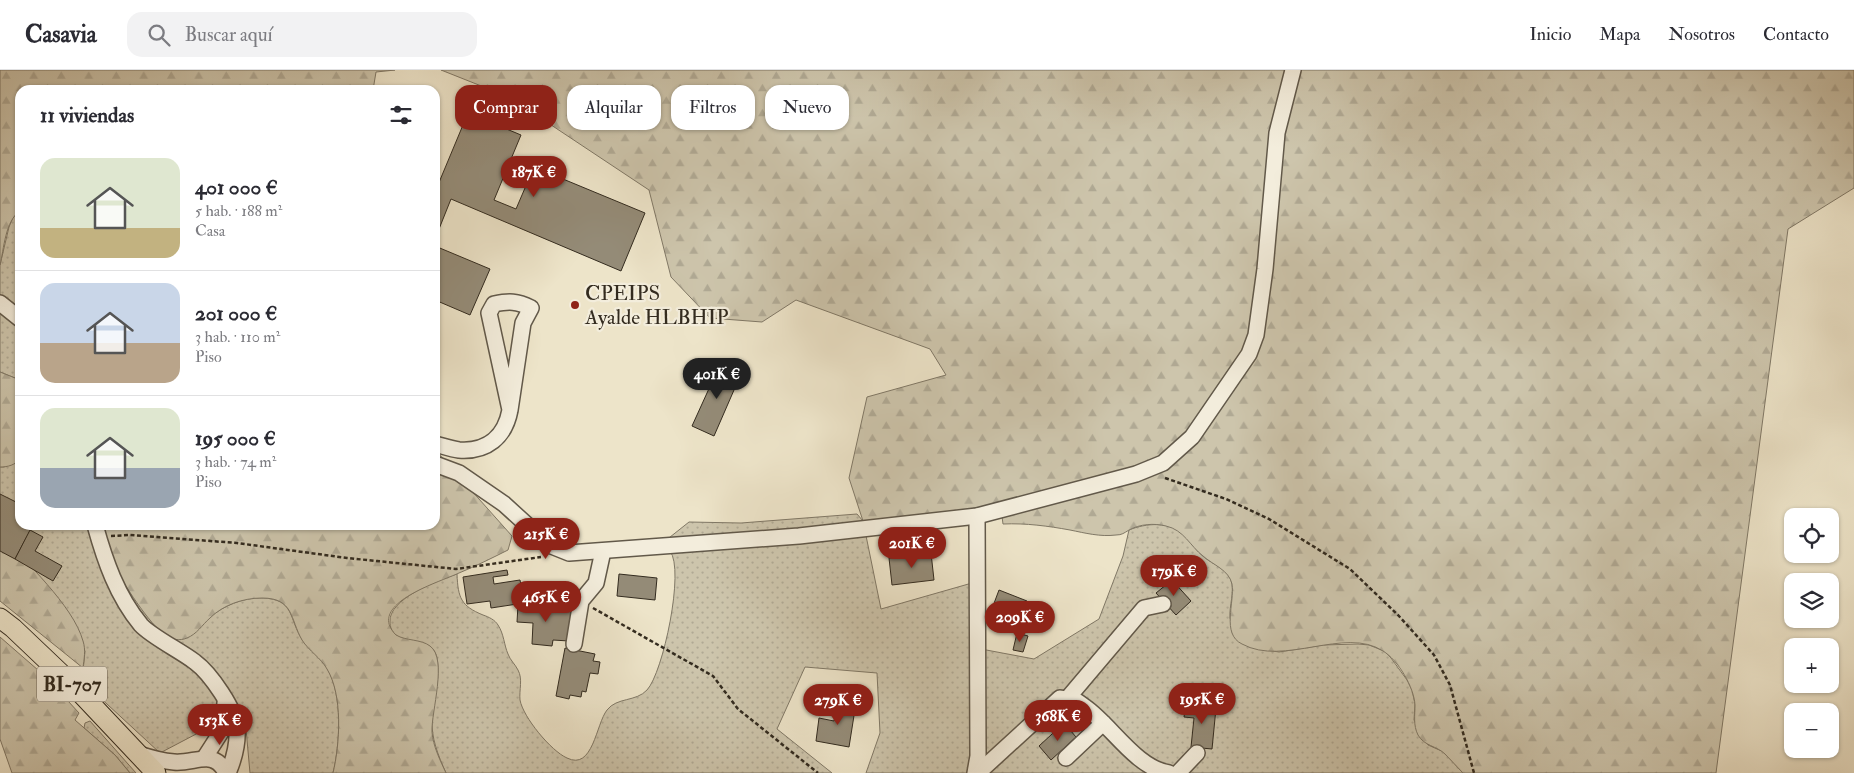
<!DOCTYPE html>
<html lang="es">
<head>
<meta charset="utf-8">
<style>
  :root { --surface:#fff; --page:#f2f2f3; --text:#2b2b33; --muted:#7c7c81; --line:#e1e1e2; --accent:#8f2418 }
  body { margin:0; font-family:"IM FELL Double Pica",serif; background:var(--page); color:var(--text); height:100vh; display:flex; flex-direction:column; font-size:19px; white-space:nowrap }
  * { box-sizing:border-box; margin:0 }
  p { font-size:16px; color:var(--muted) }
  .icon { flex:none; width:28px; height:28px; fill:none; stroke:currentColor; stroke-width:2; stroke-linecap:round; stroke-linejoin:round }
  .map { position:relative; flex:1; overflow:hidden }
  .side { position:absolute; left:15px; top:15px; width:425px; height:445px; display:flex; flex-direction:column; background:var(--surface); border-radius:15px; box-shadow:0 1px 4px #0004 }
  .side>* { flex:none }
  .guide { position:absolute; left:455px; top:15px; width:475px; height:45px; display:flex; gap:10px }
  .controls { position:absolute; left:1784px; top:438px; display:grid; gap:10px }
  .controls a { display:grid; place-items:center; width:55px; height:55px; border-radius:10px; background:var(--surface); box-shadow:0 1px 4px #0004; font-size:25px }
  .price { position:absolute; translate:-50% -42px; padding:0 11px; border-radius:18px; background:var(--accent); color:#fff; font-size:16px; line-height:32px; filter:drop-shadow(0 1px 2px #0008) }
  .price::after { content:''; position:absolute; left:50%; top:30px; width:15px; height:11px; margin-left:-8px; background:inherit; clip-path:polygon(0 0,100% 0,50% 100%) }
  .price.active { background:#222; color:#fff }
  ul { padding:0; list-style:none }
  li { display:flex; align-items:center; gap:15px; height:125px; padding:0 25px }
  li+li { border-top:1px solid var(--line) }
  li span { display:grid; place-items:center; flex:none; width:140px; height:100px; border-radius:15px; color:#555 }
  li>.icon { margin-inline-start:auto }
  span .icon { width:60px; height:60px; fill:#fffc; stroke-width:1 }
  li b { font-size:21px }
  h2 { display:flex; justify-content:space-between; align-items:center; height:60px; padding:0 25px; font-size:21px }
  .pill { padding:0 18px; border-radius:15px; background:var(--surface); box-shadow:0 1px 4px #0004; font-size:18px; line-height:45px }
  .pill.active { background:var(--accent); color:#fff }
  header { display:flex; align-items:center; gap:30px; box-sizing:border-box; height:70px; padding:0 25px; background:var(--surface); border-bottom:1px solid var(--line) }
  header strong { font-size:24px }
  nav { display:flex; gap:28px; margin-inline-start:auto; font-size:18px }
  .search { width:350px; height:45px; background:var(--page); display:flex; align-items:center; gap:12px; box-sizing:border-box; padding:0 18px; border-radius:15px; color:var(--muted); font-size:19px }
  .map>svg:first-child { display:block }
</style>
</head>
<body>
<header>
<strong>Casavia</strong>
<div class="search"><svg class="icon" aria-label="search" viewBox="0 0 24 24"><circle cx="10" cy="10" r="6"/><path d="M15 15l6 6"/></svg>Buscar aquí</div>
<nav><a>Inicio</a><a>Mapa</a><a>Nosotros</a><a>Contacto</a></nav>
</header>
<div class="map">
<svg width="1854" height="703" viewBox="0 0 1854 703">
  <defs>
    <pattern id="grass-dots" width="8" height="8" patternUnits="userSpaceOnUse" patternTransform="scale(1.25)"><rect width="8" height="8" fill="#cdc5ac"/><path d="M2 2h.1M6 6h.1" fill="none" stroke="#b0a994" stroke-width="1.8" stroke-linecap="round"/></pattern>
    <pattern id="forest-firs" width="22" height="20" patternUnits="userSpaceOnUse" patternTransform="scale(1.25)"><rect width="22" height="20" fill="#cdc5ac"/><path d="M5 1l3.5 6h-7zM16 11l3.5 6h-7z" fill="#b0a994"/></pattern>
  </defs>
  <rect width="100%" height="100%" fill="#ede4c9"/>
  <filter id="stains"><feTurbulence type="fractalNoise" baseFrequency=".004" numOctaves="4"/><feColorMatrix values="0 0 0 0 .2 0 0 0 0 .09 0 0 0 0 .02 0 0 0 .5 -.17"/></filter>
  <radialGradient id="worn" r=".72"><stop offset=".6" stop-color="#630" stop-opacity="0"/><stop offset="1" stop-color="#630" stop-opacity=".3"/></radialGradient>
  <g fill="url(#grass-dots)" stroke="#807866">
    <polygon points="20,141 20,310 0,302 0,195 9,157 14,145"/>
    <path d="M20,389V455H103V460L136,530L165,566C180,560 194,555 208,548C211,546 214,544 217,542C230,533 248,527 264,528C293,530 289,546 300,566C307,579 320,586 327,598C343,625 340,674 333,703H250L245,648L241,641L235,638L220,643L200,662L160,683L82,611L85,581L29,497L0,463V397H4Z"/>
    <path d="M857,444L863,451L881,539L972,513L981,579L1034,589L1099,549L1123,486L1129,460C1146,453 1170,451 1184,465C1191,472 1196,481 1205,488C1213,494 1227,499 1231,510C1235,522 1229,535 1230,548C1231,555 1244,570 1249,577L1279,582L1323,575L1358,574L1369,575L1384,581L1391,588L1407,610L1412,620L1415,634L1414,650L1428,675L1444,682L1463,703H866L880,663L877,603L805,597L777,659L832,703H446C438,685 431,668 432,648C433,628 441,608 437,588C433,567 409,575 396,565C392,562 390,557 390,552C388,529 438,510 457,504C458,528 461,536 483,545C489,547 495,550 498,555C504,564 504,575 508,584C510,590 515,594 518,600C523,609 519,620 520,630C523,647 551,681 567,688C593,701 596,654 607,640C617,627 636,632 647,620C663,603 685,500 670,481C668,479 663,477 660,475L689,452L741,453Z"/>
    <polygon points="90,651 136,703 130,703 115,685 84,658 85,653"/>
  </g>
  <g fill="url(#forest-firs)" stroke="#807866">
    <path d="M0,0H395L376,2L373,20H20V141C5,151 4,179 0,195Z"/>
    <path d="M441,0H1854V118L1788,159L1716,703H1463C1457,697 1451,690 1445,684C1437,676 1424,676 1418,665C1413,655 1415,645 1415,635C1414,617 1398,590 1383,581C1345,556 1284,597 1242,574C1221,564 1235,532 1232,514C1229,500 1213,495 1203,486C1190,476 1184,460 1166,456C1154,453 1140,454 1129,460C1124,463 1122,465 1116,465C1100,467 1085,463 1070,460C1048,456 1026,453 1003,454L1001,439L868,453L863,451L849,408L867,327L946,305L930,279L796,230L762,252L710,248L671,207L649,120L509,27Z"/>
    <path d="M0,302L20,310V389C15,395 8,397 0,397Z"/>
    <path d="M435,382L438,383L512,466L508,480C492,488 476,496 459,503C440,512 365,534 396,565C406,571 421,569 430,576C448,589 431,642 432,662C433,676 440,690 446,703H333C340,674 343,625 327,599C321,588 309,581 302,570C290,549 294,528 262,528C243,528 223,535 210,548C202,555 197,564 187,568C180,571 172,570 165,565C150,555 122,512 114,495C108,484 104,468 103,455H435Z"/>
    <path d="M0,463C25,492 73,535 83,571C86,580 84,589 83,598L0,531Z"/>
    <polygon points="0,567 46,607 79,643 75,650 115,685 130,703 12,703 0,669"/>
  </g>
  <g fill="#948b77" stroke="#332b1f">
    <polygon points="468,43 521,65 494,130 516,139 534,97 645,143 621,201 451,129 435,169 435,122"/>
    <polygon points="435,176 490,199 470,245 435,230"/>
    <polygon points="744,297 714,366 692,356 717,301"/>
    <polygon points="0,424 20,434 20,455 33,455 15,489 0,481"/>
    <polygon points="30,460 43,467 35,481 62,496 53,511 15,489"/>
    <polygon points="931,483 934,510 892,515 889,488"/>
    <polygon points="507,500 508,505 493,507 494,514 520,510 524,533 491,538 490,531 467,534 463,507"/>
    <polygon points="619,504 657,508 655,530 617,526"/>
    <polygon points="1172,510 1191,531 1176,545 1156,523"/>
    <polygon points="999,520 1027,531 1015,562 987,552"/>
    <polygon points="518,535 571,539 569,571 553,570 552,576 532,574 533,553 517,552"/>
    <polygon points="1017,563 1028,566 1023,582 1013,580"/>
    <polygon points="565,578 595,584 593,591 600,592 598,604 590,603 586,622 582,621 581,627 570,625 569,629 556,626"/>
    <polygon points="838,630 856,633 849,677 816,671 819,648 834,651"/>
    <polygon points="1186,634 1216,638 1212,679 1191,677 1194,648 1184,647"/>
    <polygon points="1064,653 1076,667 1051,690 1039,676"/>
  </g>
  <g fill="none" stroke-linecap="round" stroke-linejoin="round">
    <defs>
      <g id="minor">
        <polyline points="0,233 20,249"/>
        <path d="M435,374C443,376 451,379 459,380C487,382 505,367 510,340L523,253L531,238C517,231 509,231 494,234L489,243L510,340"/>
        <polyline points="435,394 459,403 504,434 549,475 569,483 799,466 977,446 1136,404 1163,393 1192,367 1249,284 1256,265 1265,199 1277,63 1293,0"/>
        <path d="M95,455C105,491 117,526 141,555C152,567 181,581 195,592C210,603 236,640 237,659C238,675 234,689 228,703"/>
        <polyline points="574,574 581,531 596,513 603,481"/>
        <polyline points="1067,629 1144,538 1163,534"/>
        <path d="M139,684C151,688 162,691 174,692C195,694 214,678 226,703"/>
        <polyline points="205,687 223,659 225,633"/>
        <polyline points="1066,688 1103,653"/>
        <polyline points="975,703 978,686 977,446"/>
        <path d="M978,703L1060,628C1064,629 1068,628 1072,629C1077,630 1081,634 1085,637C1111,655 1136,698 1169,703"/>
        <polyline points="1178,703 1197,683"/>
      </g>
      <polyline id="major" points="0,548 13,558 73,615 156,703"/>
    </defs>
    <use href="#minor" stroke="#62594a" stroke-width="18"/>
    <use href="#major" stroke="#332b1f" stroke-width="21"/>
    <g stroke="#332b1f" stroke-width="2.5" stroke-dasharray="4 2.5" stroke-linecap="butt">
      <polyline points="1165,408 1226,429 1269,449 1350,499 1398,545 1434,585 1450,615 1474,703"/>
      <polyline points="111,466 130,465 237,473 347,488 456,499 541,487"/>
      <polyline points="593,538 713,606 738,639 818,703"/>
    </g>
    <use href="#minor" stroke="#f3eddc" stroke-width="15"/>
    <use href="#major" stroke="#ede4c9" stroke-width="19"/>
  </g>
  <circle fill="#8f2418" stroke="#f3eddc" stroke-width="2" cx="575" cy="235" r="5"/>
  <g text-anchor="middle" stroke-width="4.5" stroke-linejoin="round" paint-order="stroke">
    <rect fill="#f3eddc" stroke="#6d6558" stroke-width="1" x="37" y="596.5" width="70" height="35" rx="4"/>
    <g font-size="20" font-weight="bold" fill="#332b1f">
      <text x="72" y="621">BI-707</text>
    </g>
    <g font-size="21" fill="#332b1f" stroke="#f3eddc" text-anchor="start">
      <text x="585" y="230">CPEIPS<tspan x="585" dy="24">Ayalde HLBHIP</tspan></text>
    </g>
  </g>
  <rect width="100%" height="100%" filter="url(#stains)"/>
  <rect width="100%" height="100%" fill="url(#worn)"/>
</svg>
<div class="controls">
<a><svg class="icon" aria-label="locate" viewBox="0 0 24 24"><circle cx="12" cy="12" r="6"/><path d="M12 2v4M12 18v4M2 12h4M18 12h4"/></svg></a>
<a><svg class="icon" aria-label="layers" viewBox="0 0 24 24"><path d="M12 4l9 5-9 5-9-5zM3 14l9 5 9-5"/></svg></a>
<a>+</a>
<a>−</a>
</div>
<b class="price" style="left:534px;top:128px">187K €</b>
<b class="price active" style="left:717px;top:330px">401K €</b>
<b class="price" style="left:546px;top:490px">215K €</b>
<b class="price" style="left:912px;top:499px">201K €</b>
<b class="price" style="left:1174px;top:527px">179K €</b>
<b class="price" style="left:546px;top:553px">465K €</b>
<b class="price" style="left:1020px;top:573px">209K €</b>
<b class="price" style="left:1202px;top:655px">195K €</b>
<b class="price" style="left:838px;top:656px">279K €</b>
<b class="price" style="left:1058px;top:672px">368K €</b>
<b class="price" style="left:220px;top:676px">153K €</b>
<div class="guide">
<a class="pill active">Comprar</a>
<a class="pill">Alquilar</a>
<a class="pill">Filtros</a>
<a class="pill">Nuevo</a>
</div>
<section class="side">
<h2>11 viviendas<svg class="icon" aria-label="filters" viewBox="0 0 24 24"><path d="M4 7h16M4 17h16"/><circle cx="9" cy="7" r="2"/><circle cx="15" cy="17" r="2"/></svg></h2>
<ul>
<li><span style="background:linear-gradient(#dfe7d0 70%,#c2b280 0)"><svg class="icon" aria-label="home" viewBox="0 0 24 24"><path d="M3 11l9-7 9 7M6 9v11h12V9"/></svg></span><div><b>401 000 €</b><p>5 hab. · 188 m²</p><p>Casa</p></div></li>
<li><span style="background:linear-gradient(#c9d6e8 60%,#b9a48a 0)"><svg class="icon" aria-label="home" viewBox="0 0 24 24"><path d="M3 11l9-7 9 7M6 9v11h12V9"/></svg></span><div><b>201 000 €</b><p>3 hab. · 110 m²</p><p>Piso</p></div></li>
<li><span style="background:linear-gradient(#dfe7d0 60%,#9aa5b1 0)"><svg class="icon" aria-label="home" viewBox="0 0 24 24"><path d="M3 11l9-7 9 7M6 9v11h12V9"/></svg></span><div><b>195 000 €</b><p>3 hab. · 74 m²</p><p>Piso</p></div></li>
</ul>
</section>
</div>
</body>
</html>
